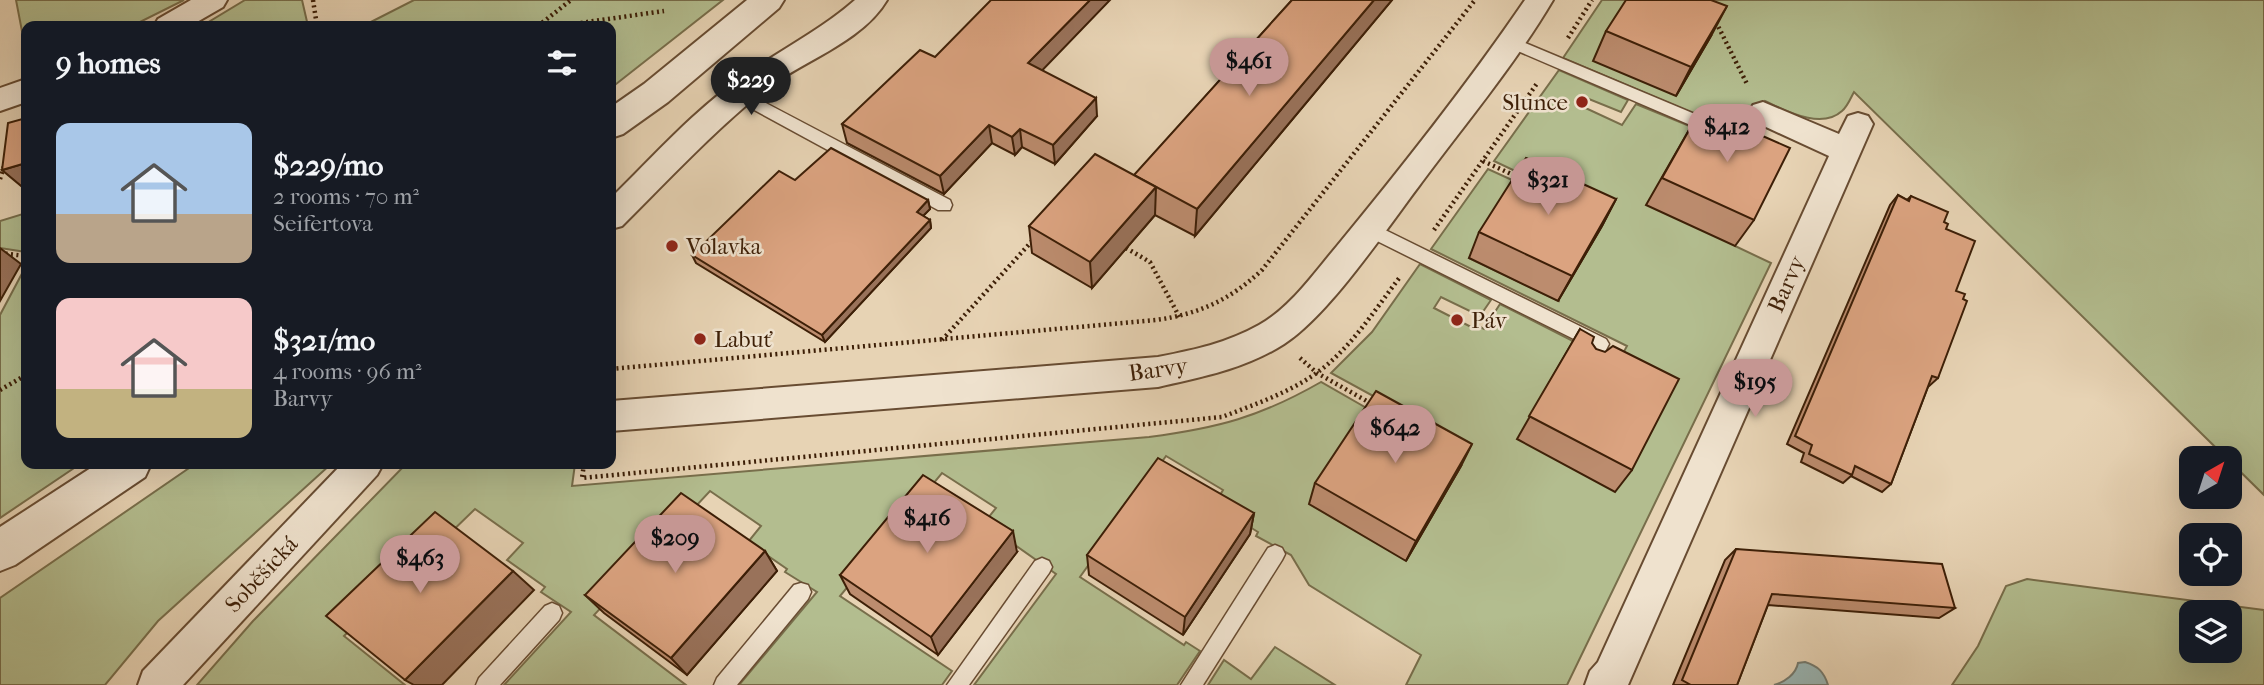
<!DOCTYPE html>
<html lang="en">
<head>
<meta charset="utf-8">
<style>
  :root { --surface:#171b24; --page:#242831; --text:#f1f3f6; --muted:#9ea1a6; --accent:#c59692 }
  body { margin:0; font-family:"IM FELL French Canon",serif; background:var(--page); color:var(--text); height:100vh; display:flex; flex-direction:column; font-size:26px; white-space:nowrap }
  * { box-sizing:border-box; margin:0 }
  p { font-size:23px; color:var(--muted) }
  .icon { flex:none; width:38px; height:38px; fill:none; stroke:currentColor; stroke-width:2; stroke-linecap:round; stroke-linejoin:round }
  .map { position:relative; flex:1; overflow:hidden }
  .panel { position:absolute; left:21px; top:21px; width:595px; height:448px; display:flex; flex-direction:column; background:var(--surface); border-radius:14px; box-shadow:0 7px 28px #0002 }
  .panel>* { flex:none }
  .needle { width:46px; rotate:39deg }
  .controls { position:absolute; left:2179px; top:446px; display:grid; gap:14px }
  .controls a { display:grid; place-items:center; width:63px; height:63px; border-radius:14px; background:var(--surface); box-shadow:0 7px 28px #0002; font-size:35px }
  .price { position:absolute; translate:-50% -60px; padding:0 16px; border-radius:24px; background:var(--accent); color:#111; font-size:23px; line-height:46px; filter:drop-shadow(0 2px 4px #0008) }
  .price::after { content:''; position:absolute; left:50%; top:42px; width:21px; height:16px; margin-left:-10px; background:inherit; clip-path:polygon(0 0,100% 0,50% 100%) }
  .price.active { background:#222; color:#fff }
  ul { padding:0; list-style:none }
  li { display:flex; align-items:center; gap:21px; height:175px; padding:0 35px }
  li span { display:grid; place-items:center; flex:none; width:196px; height:140px; border-radius:14px; color:#555 }
  li>.icon { margin-inline-start:auto }
  span .icon { width:84px; height:84px; fill:#fffc; stroke-width:1 }
  li b { font-size:30px }
  h2 { display:flex; justify-content:space-between; align-items:center; height:84px; padding:0 35px; font-size:30px }
  .map>svg:first-child { display:block }
</style>
</head>
<body>
<div class="map">
<svg width="2264" height="685" viewBox="0 0 2264 685">
  <rect width="100%" height="100%" fill="#e7d3b4"/>
  <filter id="stains"><feTurbulence type="fractalNoise" baseFrequency=".00286" numOctaves="4"/><feColorMatrix values="0 0 0 0 .2 0 0 0 0 .09 0 0 0 0 .02 0 0 0 .5 -.17"/></filter>
  <radialGradient id="worn" r=".72"><stop offset=".6" stop-color="#630" stop-opacity="0"/><stop offset="1" stop-color="#630" stop-opacity=".3"/></radialGradient>
  <g fill="#b3bd8f" stroke="#786e4b" stroke-width="2" fill-rule="evenodd">
    <polygon points="16,0 184,0 132,26 26,26 26,52"/>
    <polygon points="245,0 302,0 308,26 202,26"/>
    <polygon points="414,0 723,0 611,88 611,26 363,26"/>
    <path d="M1602,0H2264V495L1854,92C1851,97 1848,106 1842,111C1821,130 1787,111 1765,101L1754,122L1746,119L1739,133L1563,58Z"/>
    <path d="M1559,70L1628,100L1621,112L1584,97L1579,105L1622,125L1636,104L1692,127L1735,246L1771,263L1567,685H1406L1421,655L1309,585L1291,555L1256,536L1258,532L1214,505L1223,490L1166,456L1080,577L1184,645L1186,642L1200,651L1177,685H974L1056,574L984,523L996,508L942,473L840,596L952,671L942,685H739L817,592L785,572L787,569L748,542L761,526L710,491L594,615L686,685H504L571,612L541,592L545,587L507,560L523,543L475,509L344,636L405,685H197L253,621L406,464H575L572,486L1149,437C1218,428 1260,417 1321,382L1377,414L1397,409L1331,373L1372,332L1420,264L1491,300L1480,316L1441,297L1434,308L1473,328L1476,325L1484,329L1500,304L1573,341L1610,377L1627,346L1431,249L1488,169L1523,185L1469,258L1559,301L1562,193L1494,161Z"/>
    <polygon points="26,213 26,252 0,248 0,221"/>
    <polygon points="26,266 26,464 80,464 0,518 0,315"/>
    <polygon points="195,464 331,464 158,621 105,685 0,685 0,598"/>
    <path d="M2027,579L2264,610V685H1952L1978,646L2006,586ZM2191,612H2230V651H2191Z"/>
    <polygon points="1275,647 1335,685 1208,685 1224,660 1251,679"/>
  </g>
  <path fill="#99b6b5" stroke="#747a6f" stroke-width="2" d="M1805,662C1818,666 1824,672 1828,685H1774C1785,682 1796,674 1798,663Z"/>
  <g fill="none" stroke-linecap="round" stroke-linejoin="round">
    <defs>
      <g id="service">
        <polygon points="1511,37 1721,125 1723,129 1715,135 1709,133 1506,46 1504,42"/>
        <polygon points="739,89 950,200 952,205 950,210 938,210 734,99 731,95 734,91"/>
        <polygon points="1369,222 1606,339 1609,344 1595,371 1589,374 1583,371 1580,366 1590,347 1363,234 1361,229 1363,224"/>
        <polygon points="1275,545 1282,548 1285,554 1282,560 1203,685 1181,685 1268,548"/>
        <polygon points="1042,558 1049,561 1052,567 1049,573 969,685 947,685 1035,561"/>
        <polygon points="801,583 808,585 811,592 808,599 737,685 714,685 717,678 794,585"/>
        <polygon points="552,603 559,606 562,613 559,620 500,685 476,685 479,678 545,606"/>
      </g>
      <g id="minor">
        <polygon points="191,0 227,0 223,7 190,26 154,26 158,19"/>
        <path d="M855,0H887C862,43 799,62 762,92C712,133 668,180 622,226L611,229V198C654,156 695,109 745,75C782,49 821,30 855,0Z"/>
        <path d="M1525,0H1553C1514,66 1464,125 1419,186C1385,231 1329,315 1284,344C1245,369 1202,377 1158,387L611,431V401L1158,357C1194,350 1227,343 1259,325C1290,308 1314,273 1337,246C1402,167 1467,85 1525,0Z"/>
        <polygon points="26,79 26,102 0,111 0,88"/>
        <polygon points="1763,102 1839,134 1848,116 1858,113 1868,116 1873,124 1628,685 1585,685 1590,671 1598,662 1829,156 1753,121 1748,113 1753,105"/>
        <polygon points="342,464 383,464 377,475 183,685 138,685 143,671"/>
      </g>
      <g id="tertiary">
        <polygon points="747,0 784,0 779,8 668,102 623,134 611,138 611,107 644,84"/>
        <polygon points="97,464 151,464 145,477 15,565 0,571 0,527"/>
      </g>
    </defs>
    <use href="#service" stroke="#684c32" stroke-width="3"/>
    <use href="#minor" stroke="#684c32" stroke-width="4"/>
    <use href="#tertiary" stroke="#684c32" stroke-width="4"/>
    <g stroke="#3d1f07" stroke-width="4.5" stroke-dasharray="2 3.5" stroke-linecap="butt">
      <polyline points="313,0 317,26"/>
      <polyline points="1716,22 1748,86"/>
      <polyline points="538,26 571,0"/>
      <polyline points="559,26 664,11"/>
      <polyline points="1568,38 1592,0"/>
      <polyline points="1483,161 1520,178"/>
      <polyline points="0,179 4,166"/>
      <polyline points="1434,230 1538,82"/>
      <polyline points="1126,248 1150,262 1180,318"/>
      <polyline points="0,253 26,256"/>
      <polyline points="942,340 1033,240"/>
      <polyline points="1300,358 1317,373 1372,404"/>
      <path d="M611,369L1156,320C1199,314 1230,300 1262,270L1475,0"/>
      <polyline points="0,390 26,375"/>
      <path d="M584,464L582,478L1222,417C1258,403 1298,390 1328,364C1356,340 1377,307 1400,277"/>
    </g>
    <use href="#service" fill="#efe2ce" fill-rule="evenodd"/>
    <use href="#minor" fill="#efe2ce" fill-rule="evenodd"/>
    <use href="#tertiary" fill="#efe2ce" fill-rule="evenodd"/>
  </g>
  <g fill="#bc8c6e" stroke="#3d1f07" stroke-width="2">
    <polygon points="1292,0 1392,0 1195,236 1155,215 1092,288 1032,253 1029,226 1134,176"/>
    <polygon points="1606,31 1711,36 1676,96 1593,61"/>
    <polygon points="935,57 1042,70 1097,116 1055,164 1022,147 1015,155 992,143 944,194 847,143 842,124"/>
    <polygon points="1701,109 1754,220 1735,246 1646,205"/>
    <polygon points="795,180 928,200 930,209 923,216 930,220 931,228 825,342 696,263 692,255"/>
    <polygon points="1898,195 1907,200 1911,196 1944,222 1956,291 1938,378 1928,387 1891,484 1882,492 1851,476 1843,483 1801,462 1804,453 1787,444 1890,205"/>
    <polygon points="1616,199 1602,226 1558,301 1469,258 1479,232"/>
    <polygon points="1580,329 1596,349 1632,470 1615,492 1517,439"/>
    <polygon points="1461,466 1406,561 1309,504 1315,483"/>
    <polygon points="1254,513 1250,534 1183,635 1089,575 1087,555"/>
    <polygon points="1736,549 1955,608 1939,618 1768,605 1737,685 1673,685 1725,560"/>
    <polygon points="765,551 777,571 687,675 604,613 585,595"/>
    <polygon points="1017,552 938,655 850,594 840,575"/>
  </g>
  <g fill="#99725a" stroke="#3d1f07" stroke-width="2">
    <polygon points="1090,0 1110,0 1030,83 1028,63"/>
    <polygon points="1374,0 1392,0 1195,236 1197,209"/>
    <polygon points="1727,6 1711,36 1676,96 1691,67"/>
    <polygon points="1096,98 1097,116 1055,164 1053,145"/>
    <polygon points="989,125 992,143 944,194 940,176"/>
    <polygon points="1020,129 1022,147 1015,155 1012,137"/>
    <polygon points="26,163 26,190 2,170"/>
    <polygon points="1156,187 1155,215 1092,288 1090,262"/>
    <polygon points="1616,199 1602,226 1558,301 1572,276"/>
    <polygon points="928,200 930,209 919,220 917,212"/>
    <polygon points="930,220 931,228 825,342 822,335"/>
    <polygon points="0,248 21,264 0,301"/>
    <polygon points="1472,444 1461,466 1406,561 1416,541"/>
    <polygon points="1254,513 1250,534 1183,635 1185,617"/>
    <polygon points="1013,531 1017,552 938,655 931,637"/>
    <polygon points="765,551 777,571 687,675 671,658"/>
    <polygon points="513,571 534,590 442,685 414,685 405,680"/>
  </g>
  <g fill="#dba380" stroke="#3d1f07" stroke-width="2">
    <polygon points="991,0 1090,0 1028,63 1096,98 1053,145 1020,129 1012,137 989,125 940,176 842,124 920,50 935,57"/>
    <polygon points="1292,0 1374,0 1197,209 1134,175"/>
    <polygon points="1626,0 1711,0 1727,6 1691,67 1606,31"/>
    <polygon points="1701,109 1790,148 1754,220 1662,178"/>
    <polygon points="26,118 26,163 2,170 8,123"/>
    <polygon points="831,148 928,200 917,212 930,220 822,335 692,255 779,171 795,180"/>
    <polygon points="1095,154 1156,187 1090,262 1029,226"/>
    <polygon points="1526,158 1616,199 1572,276 1479,232"/>
    <polygon points="1898,195 1909,201 1911,196 1948,212 1944,222 1948,224 1946,229 1975,241 1956,291 1965,294 1963,299 1967,301 1938,378 1932,376 1891,484 1855,466 1852,475 1809,454 1812,445 1795,436"/>
    <polygon points="1580,329 1594,337 1592,343 1596,349 1605,352 1613,346 1679,379 1632,470 1529,416"/>
    <polygon points="1376,391 1472,444 1416,541 1315,483"/>
    <polygon points="1158,458 1254,513 1185,617 1087,555"/>
    <polygon points="923,475 1013,531 931,637 840,575"/>
    <polygon points="681,493 765,551 671,658 585,595"/>
    <polygon points="435,512 513,571 405,680 326,616"/>
    <polygon points="1736,549 1942,564 1955,608 1772,594 1737,685 1691,685 1682,680"/>
  </g>
  <g fill="#8f2418" stroke="#efe2ce" stroke-width="2.5">
    <circle cx="1582" cy="102" r="7"/>
    <circle cx="672" cy="246" r="7"/>
    <circle cx="1457" cy="320" r="7"/>
    <circle cx="700" cy="339" r="7"/>
  </g>
  <g text-anchor="middle" stroke-width="5" stroke-linejoin="round" paint-order="stroke">
    <g font-size="23" fill="#3d1f07" stroke="#efe2ce" text-anchor="start">
      <text x="1568" y="110" text-anchor="end">Slunce</text>
      <text x="686" y="254">Volavka</text>
      <text x="1471" y="328">Páv</text>
      <text x="714" y="347">Labuť</text>
    </g>
    <g font-size="23" fill="#3d1f07" stroke="#efe2ce">
      <text transform="translate(1786 284) rotate(-66)" y="8">Barvy</text>
      <text transform="translate(1158 369) rotate(-8)" y="8">Barvy</text>
      <text transform="translate(261 574) rotate(-47)" y="8">Soběšická</text>
    </g>
  </g>
  <rect width="100%" height="100%" filter="url(#stains)"/>
  <rect width="100%" height="100%" fill="url(#worn)"/>
</svg>
<div class="controls">
<a><svg class="needle" viewBox="-14 -14 28 28"><path d="M0-13l5 13h-10z" fill="#e53935"/><path d="M0 13l5-13h-10z" fill="#9ea1a6"/></svg></a>
<a><svg class="icon" aria-label="locate" viewBox="0 0 24 24"><circle cx="12" cy="12" r="6"/><path d="M12 2v4M12 18v4M2 12h4M18 12h4"/></svg></a>
<a><svg class="icon" aria-label="layers" viewBox="0 0 24 24"><path d="M12 4l9 5-9 5-9-5zM3 14l9 5 9-5"/></svg></a>
</div>
<b class="price" style="left:1249px;top:98px">$461</b>
<b class="price active" style="left:751px;top:117px">$229</b>
<b class="price" style="left:1727px;top:164px">$412</b>
<b class="price" style="left:1548px;top:217px">$321</b>
<b class="price" style="left:1755px;top:419px">$195</b>
<b class="price" style="left:1395px;top:465px">$642</b>
<b class="price" style="left:927px;top:555px">$416</b>
<b class="price" style="left:675px;top:575px">$209</b>
<b class="price" style="left:420px;top:595px">$463</b>
<section class="panel">
<h2>9 homes<svg class="icon" aria-label="filters" viewBox="0 0 24 24"><path d="M4 7h16M4 17h16"/><circle cx="9" cy="7" r="2"/><circle cx="15" cy="17" r="2"/></svg></h2>
<ul>
<li><span style="background:linear-gradient(#a9c7e8 65%,#b9a48a 0)"><svg class="icon" aria-label="home" viewBox="0 0 24 24"><path d="M3 11l9-7 9 7M6 9v11h12V9"/></svg></span><div><b>$229/mo</b><p>2 rooms · 70 m²</p><p>Seifertova</p></div></li>
<li><span style="background:linear-gradient(#f6c9c9 65%,#c2b280 0)"><svg class="icon" aria-label="home" viewBox="0 0 24 24"><path d="M3 11l9-7 9 7M6 9v11h12V9"/></svg></span><div><b>$321/mo</b><p>4 rooms · 96 m²</p><p>Barvy</p></div></li>
</ul>
</section>
</div>
</body>
</html>
